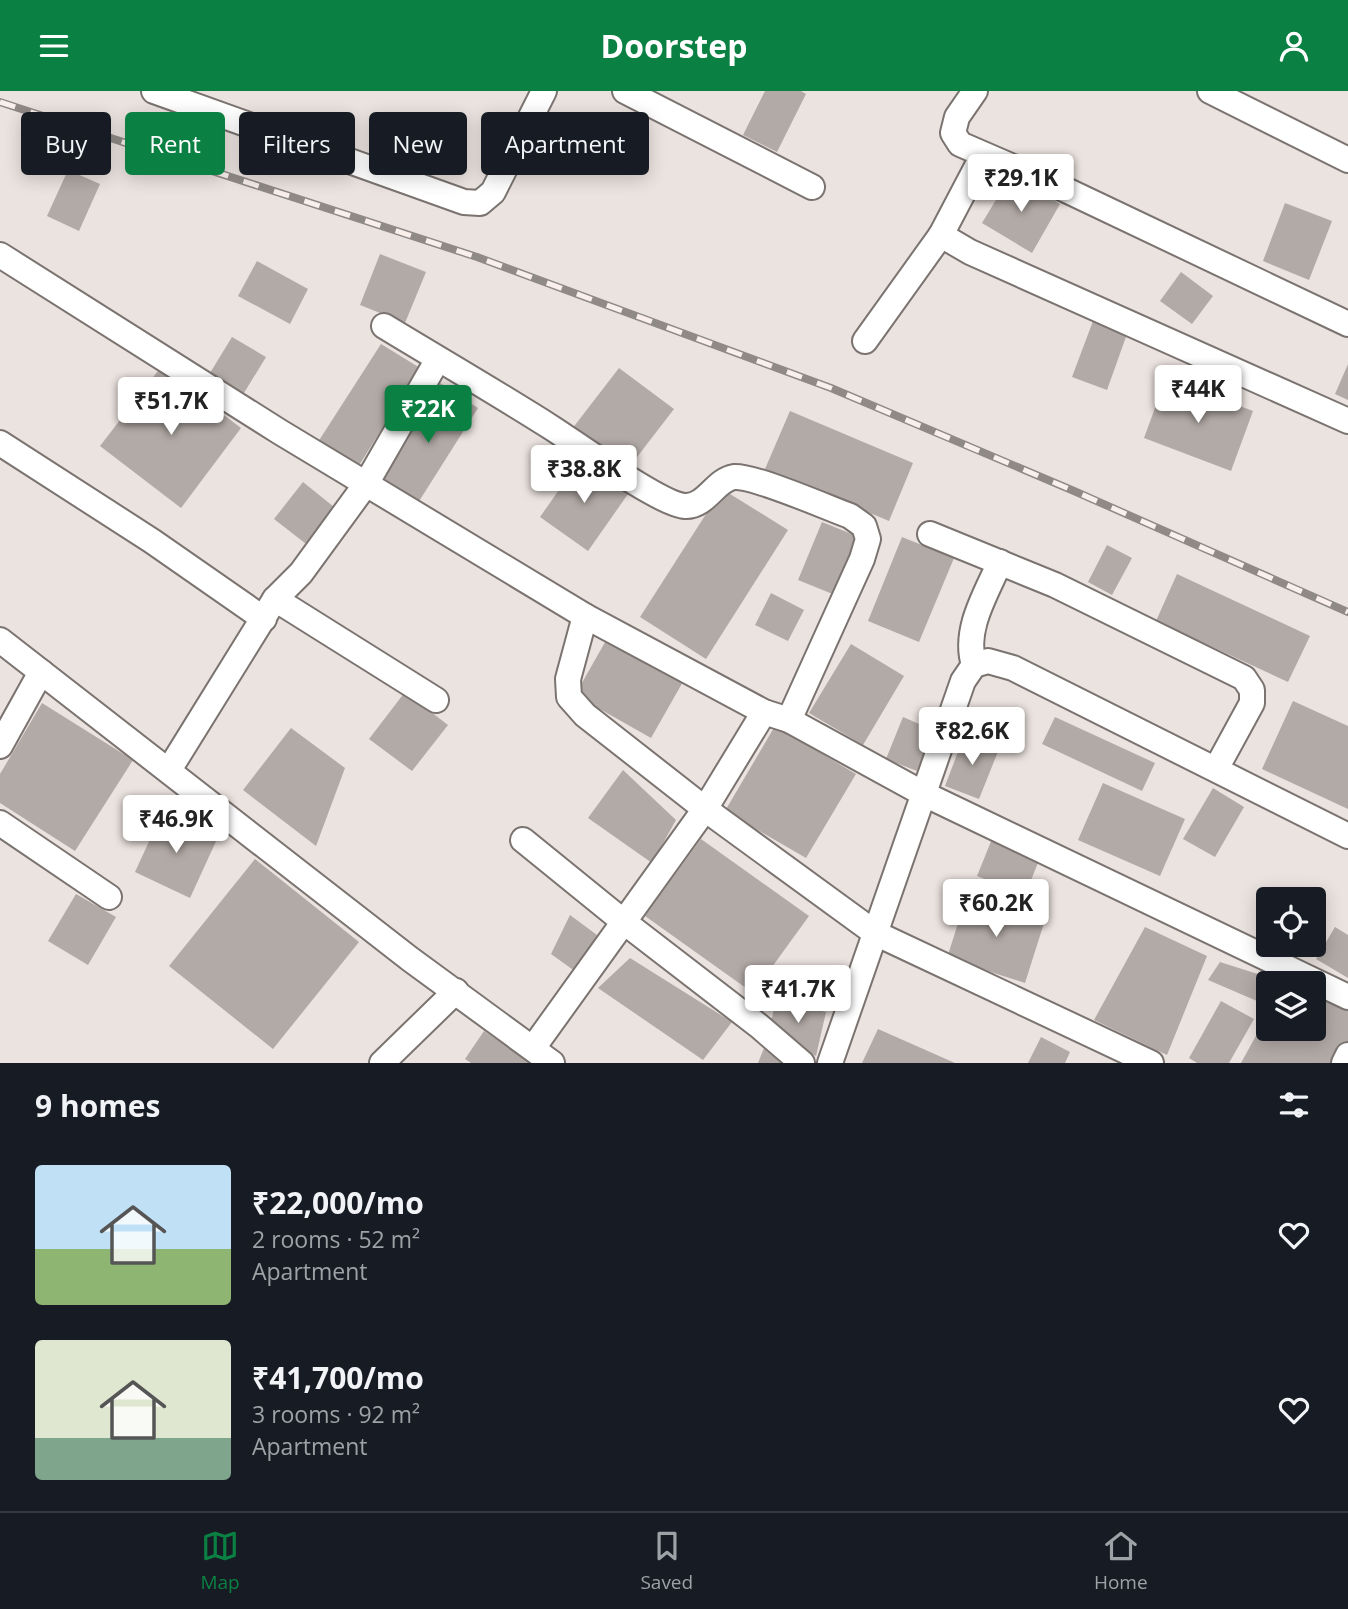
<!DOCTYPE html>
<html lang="en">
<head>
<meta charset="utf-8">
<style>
  :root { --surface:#171b24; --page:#242831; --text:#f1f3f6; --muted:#9ea1a6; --line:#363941; --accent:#0b8043 }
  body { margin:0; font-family:"Open Sans",sans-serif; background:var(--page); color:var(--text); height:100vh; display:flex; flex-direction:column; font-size:26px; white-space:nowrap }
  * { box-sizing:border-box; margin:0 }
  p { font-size:23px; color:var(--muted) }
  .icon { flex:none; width:38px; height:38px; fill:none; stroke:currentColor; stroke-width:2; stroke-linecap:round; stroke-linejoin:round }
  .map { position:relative; height:972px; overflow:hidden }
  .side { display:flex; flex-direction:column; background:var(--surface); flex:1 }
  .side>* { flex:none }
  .banner { position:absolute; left:21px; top:21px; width:700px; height:63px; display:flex; gap:14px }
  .buttons { position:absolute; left:1256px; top:796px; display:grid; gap:14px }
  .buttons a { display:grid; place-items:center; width:70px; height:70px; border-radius:7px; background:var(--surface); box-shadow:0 4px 18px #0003; font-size:35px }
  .price { position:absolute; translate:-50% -60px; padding:0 16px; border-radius:7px; background:#fff; color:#222; font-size:23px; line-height:46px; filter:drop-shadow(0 2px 4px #0008) }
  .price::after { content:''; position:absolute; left:50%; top:42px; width:21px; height:16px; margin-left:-10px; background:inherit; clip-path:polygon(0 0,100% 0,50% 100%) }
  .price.on { background:var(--accent); color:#fff }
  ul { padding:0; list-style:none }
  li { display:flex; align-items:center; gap:21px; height:175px; padding:0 35px }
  li span { display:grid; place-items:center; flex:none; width:196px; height:140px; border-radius:7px; color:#555 }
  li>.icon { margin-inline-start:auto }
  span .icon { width:84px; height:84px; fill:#fffc; stroke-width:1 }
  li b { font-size:30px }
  h2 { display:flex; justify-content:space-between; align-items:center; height:84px; padding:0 35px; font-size:30px }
  .chip { padding:0 24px; border-radius:7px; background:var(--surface); box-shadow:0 4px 18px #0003; font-size:24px; line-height:63px }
  .chip.on { background:var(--accent); color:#fff }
  header { display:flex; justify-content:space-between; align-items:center; height:91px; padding:0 35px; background:var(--accent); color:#fff; font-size:32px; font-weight:700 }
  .tabs { display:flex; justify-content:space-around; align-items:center; height:98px; border-top:2px solid var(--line); background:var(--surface); font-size:19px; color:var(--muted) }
  .tabs a { display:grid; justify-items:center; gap:4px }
  .tabs .on { color:var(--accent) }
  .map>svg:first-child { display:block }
</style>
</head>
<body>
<header><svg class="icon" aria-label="menu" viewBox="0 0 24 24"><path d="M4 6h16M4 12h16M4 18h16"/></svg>Doorstep<svg class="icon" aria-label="person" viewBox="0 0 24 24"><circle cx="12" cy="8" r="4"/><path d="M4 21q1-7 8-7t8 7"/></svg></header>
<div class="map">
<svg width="1348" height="972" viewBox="0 0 1348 972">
  <rect width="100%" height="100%" fill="#ebe3df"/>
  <g fill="#b2aaa6">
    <polygon points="765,0 801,0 806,3 777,61 743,44"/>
    <polygon points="68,79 100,93 79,140 47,125"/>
    <polygon points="1011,84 1060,113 1032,162 982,132"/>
    <polygon points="1285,112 1332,130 1309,189 1263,170"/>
    <polygon points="380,163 426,181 405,232 360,214"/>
    <polygon points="257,170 308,198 290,233 238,205"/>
    <polygon points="1181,181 1213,205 1192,233 1160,210"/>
    <polygon points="1093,230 1127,243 1107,299 1072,286"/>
    <polygon points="232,246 266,266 244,302 210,282"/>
    <polygon points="381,253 420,277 358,376 318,351"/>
    <polygon points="1348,273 1348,309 1335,303"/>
    <polygon points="161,276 241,337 181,417 100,355"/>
    <polygon points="619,277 674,318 627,379 572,338"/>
    <polygon points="1166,287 1253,320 1231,380 1144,347"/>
    <polygon points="440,292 478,317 416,415 377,390"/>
    <polygon points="790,320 913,372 889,430 765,378"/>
    <polygon points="580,369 628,403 588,460 540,426"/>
    <polygon points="303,391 339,420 310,456 274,428"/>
    <polygon points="722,398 788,439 706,568 640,526"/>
    <polygon points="822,431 859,446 835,504 798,489"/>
    <polygon points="902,446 954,467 919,551 868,530"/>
    <polygon points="1107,454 1132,467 1112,504 1088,491"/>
    <polygon points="1177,483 1310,545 1288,591 1156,530"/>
    <polygon points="771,502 804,519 788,550 755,534"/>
    <polygon points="608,546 684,589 651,647 575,604"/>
    <polygon points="851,553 904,585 863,654 809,622"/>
    <polygon points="405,601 448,634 412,680 369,648"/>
    <polygon points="1293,610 1348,635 1348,718 1262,678"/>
    <polygon points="42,612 133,669 75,760 0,712 0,683"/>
    <polygon points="903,626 933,639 917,680 886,668"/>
    <polygon points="1055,626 1155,672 1142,700 1042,653"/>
    <polygon points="775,635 856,683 806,767 725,720"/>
    <polygon points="291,637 345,677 316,755 243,699"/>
    <polygon points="964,645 999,658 979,708 945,695"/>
    <polygon points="623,679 676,729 652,772 588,727"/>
    <polygon points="1103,692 1185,728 1160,785 1078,749"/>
    <polygon points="1213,697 1244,716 1215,766 1183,748"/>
    <polygon points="163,720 218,746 190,807 135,781"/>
    <polygon points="994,743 1042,762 1025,804 977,785"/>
    <polygon points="701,748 809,825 753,902 645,825"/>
    <polygon points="255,768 359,851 273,958 169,875"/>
    <polygon points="76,803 116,826 88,874 48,850"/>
    <polygon points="967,804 1045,829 1025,892 947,867"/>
    <polygon points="570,824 597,844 583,886 551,863"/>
    <polygon points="1145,836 1207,865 1167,964 1094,929"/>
    <polygon points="1335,836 1348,844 1348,887 1316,868"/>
    <polygon points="630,867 732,931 703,969 598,897"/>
    <polygon points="1220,871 1267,886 1257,910 1208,889"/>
    <polygon points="1314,903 1348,920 1348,957 1341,972 1241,972 1269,921 1269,938 1314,938"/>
    <polygon points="776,910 826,921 816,965 769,939"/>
    <polygon points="1221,910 1254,928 1229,972 1197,972 1189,967"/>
    <polygon points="878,938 955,972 862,972"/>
    <polygon points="484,940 531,972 471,972 465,968"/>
    <polygon points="1041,946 1070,961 1065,972 1028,972"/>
    <polygon points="764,957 785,972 758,972"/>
  </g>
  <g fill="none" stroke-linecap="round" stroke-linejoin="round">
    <defs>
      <g id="minor">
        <polyline points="154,0 464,111 480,112 493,101 544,0"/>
        <polyline points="625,0 812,96"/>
        <polyline points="975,0 957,26 953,42 960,53 1066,99 1348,233"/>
        <polyline points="1210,0 1348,69"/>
        <polyline points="983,64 941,144 970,161 1348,330"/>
        <polyline points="0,164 280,341 585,525 764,621 789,629 922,702 1348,906"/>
        <path d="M384,235C440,269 497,302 552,337C577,353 661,414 685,415C706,416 715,389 734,386C753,384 828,417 850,425L864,435L868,448L862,468L789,629"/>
        <polyline points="865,250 941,144"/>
        <polyline points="0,352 152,450 264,528"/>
        <polyline points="930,443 1055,494 1244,587 1252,599 1252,612 1216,678"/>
        <polyline points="275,508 436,609"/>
        <polyline points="585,525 568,588 569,606 585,624 705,718 875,842 1151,972"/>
        <polyline points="0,549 410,868 552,972"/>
        <path d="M974,574C963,539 986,503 1000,471"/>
        <polyline points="0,655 41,581"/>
        <polyline points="169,679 275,508 301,482 366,393 438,268"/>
        <polyline points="0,732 109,806"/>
        <polyline points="523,749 624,831 759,935 802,972"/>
        <polyline points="533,957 705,718 764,621"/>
        <polyline points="382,972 456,900"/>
        <polyline points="830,972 963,590 974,574 988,570 1013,577 1348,745"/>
        <polyline points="1344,972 1348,964"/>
      </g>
    </defs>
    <use href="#minor" stroke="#7a736f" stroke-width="28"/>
    <use href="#minor" stroke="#fff" stroke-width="24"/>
    <defs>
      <polyline id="rail" points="0,11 477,166 831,297 1074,400 1348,521"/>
    </defs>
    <use href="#rail" stroke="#908a87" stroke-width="8"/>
    <use href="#rail" stroke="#f9f0ec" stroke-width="5" stroke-dasharray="16" stroke-linecap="butt"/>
  </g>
</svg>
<div class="buttons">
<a><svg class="icon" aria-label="locate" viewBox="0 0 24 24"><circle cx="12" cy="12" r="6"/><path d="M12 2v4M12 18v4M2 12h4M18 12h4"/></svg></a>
<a><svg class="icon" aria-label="layers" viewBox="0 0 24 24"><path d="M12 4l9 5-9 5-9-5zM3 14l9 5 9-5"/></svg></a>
</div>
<b class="price" style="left:1021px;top:123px">₹29.1K</b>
<b class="price" style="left:1198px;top:334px">₹44K</b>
<b class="price" style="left:171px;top:346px">₹51.7K</b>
<b class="price on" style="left:428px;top:354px">₹22K</b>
<b class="price" style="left:584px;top:414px">₹38.8K</b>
<b class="price" style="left:972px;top:676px">₹82.6K</b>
<b class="price" style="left:176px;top:764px">₹46.9K</b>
<b class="price" style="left:996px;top:848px">₹60.2K</b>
<b class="price" style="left:798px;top:934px">₹41.7K</b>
<div class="banner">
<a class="chip">Buy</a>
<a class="chip on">Rent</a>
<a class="chip">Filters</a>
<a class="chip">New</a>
<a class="chip">Apartment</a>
</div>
</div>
<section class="side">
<h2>9 homes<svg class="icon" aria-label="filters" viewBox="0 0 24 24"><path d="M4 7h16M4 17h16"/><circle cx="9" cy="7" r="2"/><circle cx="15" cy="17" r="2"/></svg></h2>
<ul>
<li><span style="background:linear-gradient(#bfe0f5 60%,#8fb573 0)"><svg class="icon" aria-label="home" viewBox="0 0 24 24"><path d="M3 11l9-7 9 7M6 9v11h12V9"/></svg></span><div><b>₹22,000/mo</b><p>2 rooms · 52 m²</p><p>Apartment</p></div><svg class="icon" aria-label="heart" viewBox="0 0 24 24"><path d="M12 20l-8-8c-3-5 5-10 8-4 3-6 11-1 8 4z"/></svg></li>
<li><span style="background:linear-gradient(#dfe7d0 70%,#7fa58c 0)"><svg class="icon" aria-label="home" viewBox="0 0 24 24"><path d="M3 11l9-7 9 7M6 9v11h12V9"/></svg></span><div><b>₹41,700/mo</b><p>3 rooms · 92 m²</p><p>Apartment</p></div><svg class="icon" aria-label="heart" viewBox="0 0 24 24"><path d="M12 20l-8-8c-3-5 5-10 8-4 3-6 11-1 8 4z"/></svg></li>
</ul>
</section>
<nav class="tabs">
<a class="on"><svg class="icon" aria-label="map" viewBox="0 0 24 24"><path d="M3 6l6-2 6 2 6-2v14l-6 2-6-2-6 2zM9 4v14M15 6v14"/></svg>Map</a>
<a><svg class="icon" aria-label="saved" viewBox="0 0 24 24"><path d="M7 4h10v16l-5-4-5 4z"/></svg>Saved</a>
<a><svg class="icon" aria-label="home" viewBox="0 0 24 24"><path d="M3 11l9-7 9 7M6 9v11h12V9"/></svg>Home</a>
</nav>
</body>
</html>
